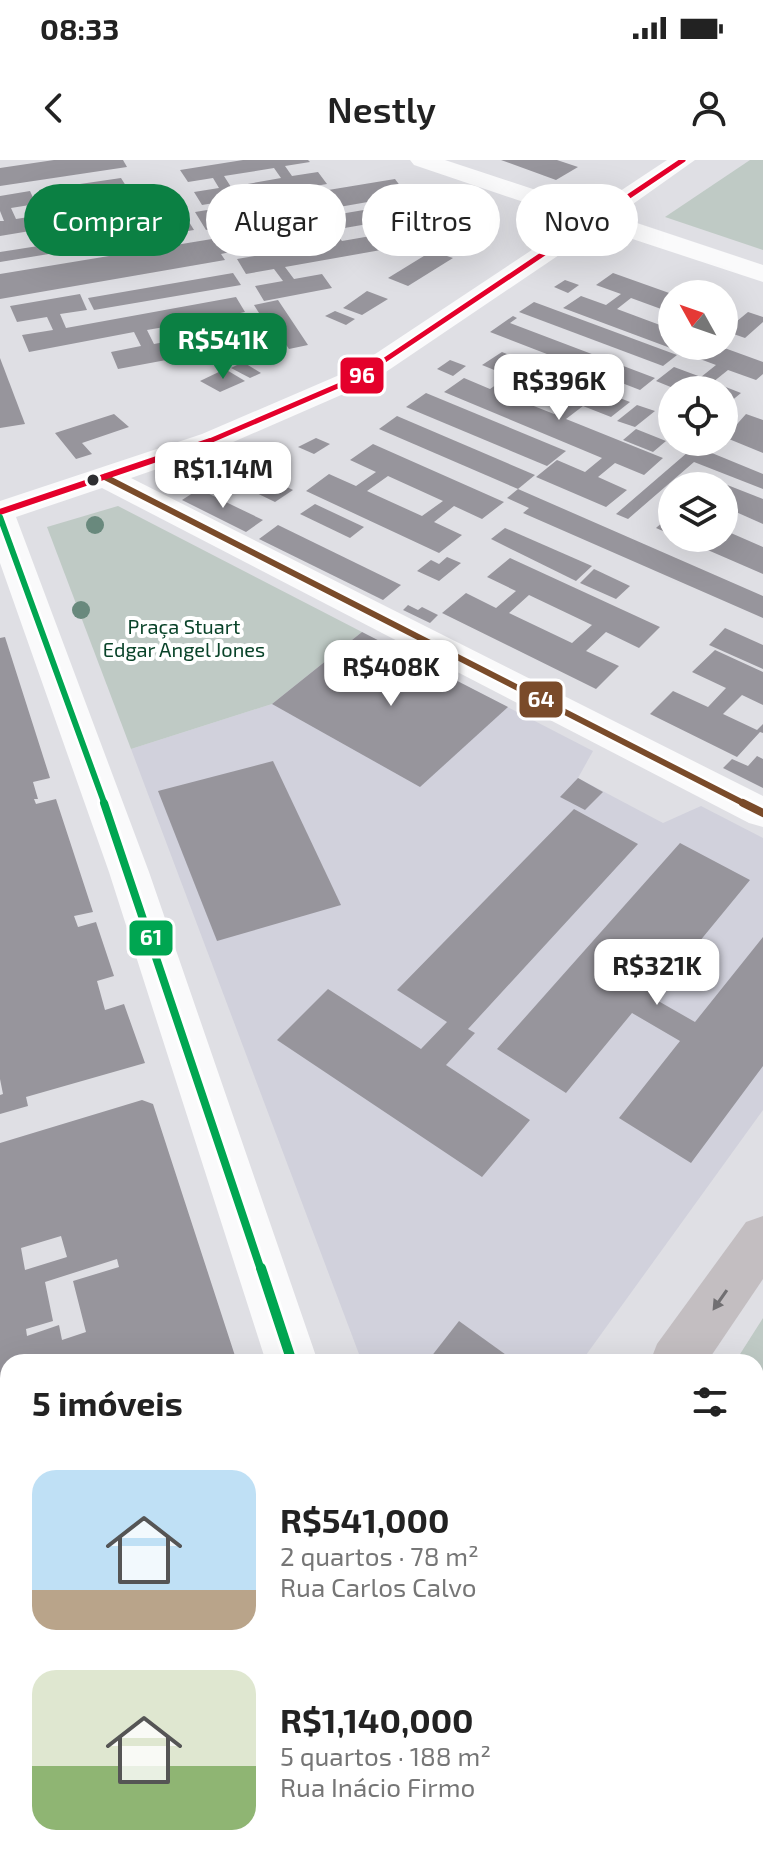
<!DOCTYPE html>
<html lang="pt">
<head>
<meta charset="utf-8">
<style>
  :root { --surface:#fff; --page:#f2f2f2; --text:#222; --muted:#767676; --accent:#0b8043 }
  body { margin:0; font-family:"Exo 2",sans-serif; background:var(--page); color:var(--text); height:100vh; display:flex; flex-direction:column; font-size:30px; white-space:nowrap }
  * { box-sizing:border-box; margin:0 }
  p { font-size:26px; color:var(--muted) }
  .icon { flex:none; width:44px; height:44px; fill:none; stroke:currentColor; stroke-width:2; stroke-linecap:round; stroke-linejoin:round }
  .map { position:relative; flex:1; overflow:hidden }
  .sheet { position:absolute; left:0px; top:1194px; width:764px; height:512px; display:flex; flex-direction:column; background:var(--surface); border-radius:24px 24px 0 0; box-shadow:0 8px 32px #0002 }
  .sheet>* { flex:none }
  .guide { position:absolute; left:24px; top:24px; width:716px; height:72px; display:flex; gap:16px }
  .needle { width:52px; rotate:310deg }
  .controls { position:absolute; left:658px; top:120px; display:grid; gap:16px }
  .controls a { display:grid; place-items:center; width:80px; height:80px; border-radius:50%; background:var(--surface); box-shadow:0 8px 32px #0002; font-size:40px }
  .price { position:absolute; translate:-50% -68px; padding:0 18px; border-radius:16px; background:#fff; color:#222; font-size:26px; line-height:52px; filter:drop-shadow(0 2px 4px #0008) }
  .price::after { content:''; position:absolute; left:50%; top:48px; width:24px; height:18px; margin-left:-12px; background:inherit; clip-path:polygon(0 0,100% 0,50% 100%) }
  .price.active { background:var(--accent); color:#fff }
  ul { padding:0; list-style:none }
  li { display:flex; align-items:center; gap:24px; height:200px; padding:0 32px }
  li span { display:grid; place-items:center; flex:none; width:224px; height:160px; border-radius:24px; color:#555 }
  li>.icon { margin-inline-start:auto }
  span .icon { width:96px; height:96px; fill:#fffc; stroke-width:1 }
  li b { font-size:34px }
  h2 { display:flex; justify-content:space-between; align-items:center; height:96px; padding:0 32px; font-size:34px }
  .tag { padding:0 28px; border-radius:36px; background:var(--surface); box-shadow:0 8px 32px #0002; font-size:28px; line-height:72px }
  .tag.active { background:var(--accent); color:#fff }
  .status { display:flex; justify-content:space-between; align-items:center; height:56px; padding:0 40px; background:var(--surface); direction:ltr }
  .status svg { height:22px; fill:currentColor }
  header { display:flex; justify-content:space-between; align-items:center; height:104px; padding:0 32px; background:var(--surface); font-size:36px; font-weight:600 }
  .map>svg:first-child { display:block }
</style>
</head>
<body>
<div class="status"><b>08:33</b><svg viewBox="0 0 49 12"><path d="M0 12V9h3v3zM5 12V6h3v6zM10 12V3h3v9zM15 12V0h3v12zM26 1h20v11H26zM47 4h2v5h-2z"/></svg></div>
<header><svg class="icon" aria-label="back" viewBox="0 0 24 24"><path d="M15 5l-7 7 7 7"/></svg>Nestly<svg class="icon" aria-label="person" viewBox="0 0 24 24"><circle cx="12" cy="8" r="4"/><path d="M4 21q1-7 8-7t8 7"/></svg></header>
<div class="map">
<svg width="763" height="1706" viewBox="0 0 763 1706">
  <rect width="100%" height="100%" fill="#dfdfe4"/>
  <polygon fill="#d1d1dc" points="362,472 593,591 578,618 663,663 701,646 763,678 763,950 581,1202 362,1202 131,589 272,544"/>
  <g fill="#bfcac5">
    <polygon points="750,0 763,0 763,90 665,57"/>
    <polygon points="118,346 362,472 272,544 131,589 47,367"/>
    <polygon points="763,1158 763,1601 756,1614 756,1202 735,1202"/>
    <polygon points="413,1698 710,1698 704,1706 408,1706"/>
  </g>
  <g fill="#97959c" fill-rule="evenodd">
    <polygon points="54,0 123,0 127,7 0,26 0,8"/>
    <path d="M243,0H308L310,2L285,6L292,16L318,12L327,24L202,45L194,32L219,28L213,18L188,22L180,10ZM274,8L281,18L231,27L224,16Z"/>
    <polygon points="501,0 557,0 578,7 556,20"/>
    <polygon points="121,18 126,26 96,30 97,33 44,39 39,30"/>
    <polygon points="395,19 401,27 416,24 424,33 407,36 400,27 395,28 402,36 322,50 315,42 284,47 290,55 206,70 195,52"/>
    <path d="M30,31L36,44L11,48L16,59L172,34L180,46L154,51L160,61L186,57L194,70L63,92L56,79L84,74L78,63L0,76V61H4L0,51V36ZM143,53L149,63L95,72L89,61Z"/>
    <path d="M411,42L421,55L396,59L405,71L431,66L443,79L285,107L294,119L322,114L332,128L264,141L255,126L283,121L274,109L246,114L237,99L330,83L322,72L296,77L287,63ZM385,61L394,72L342,81L333,70Z"/>
    <polygon points="275,73 280,81 221,94 225,100 0,139 0,114 212,79 214,83"/>
    <polygon points="51,84 55,93 0,102 0,92"/>
    <polygon points="432,91 453,98 408,126 388,118"/>
    <polygon points="233,113 241,125 94,150 88,138"/>
    <polygon points="613,113 672,134 672,153 631,138 617,149 668,168 672,165 672,186 719,186 763,202 763,214 756,220 728,210 713,222 741,233 724,247 724,230 678,230 656,221 674,207 701,217 716,205 563,148 581,136 606,145 621,134 596,125"/>
    <polygon points="565,120 579,125 568,133 554,127"/>
    <polygon points="367,131 388,139 362,155 343,148"/>
    <path d="M80,134L87,150L60,154L66,168L236,137L245,152L217,158L225,171L253,166L263,182L118,209L111,192L141,186L134,172L29,192L22,175L53,170L47,157L17,162L10,146ZM205,160L213,173L154,184L147,170Z"/>
    <polygon points="278,140 308,185 289,189 280,176 274,177 254,145"/>
    <polygon points="534,142 677,195 663,206 519,152"/>
    <polygon points="335,151 355,159 346,165 325,156"/>
    <polygon points="748,152 763,157 763,162 745,178 725,171"/>
    <polygon points="513,156 517,158 510,163 655,218 640,230 490,172"/>
    <path d="M502,192L630,242L611,257L583,246L566,259L663,298L644,315L615,303L598,317L627,330L606,347L536,317L557,300L585,312L602,298L444,232L464,218L490,229L509,216L482,205ZM519,220L571,241L554,254L501,233Z"/>
    <polygon points="0,198 25,264 0,268"/>
    <polygon points="450,200 466,206 453,216 437,209"/>
    <polygon points="243,202 261,213 250,218 231,208"/>
    <polygon points="225,209 245,221 220,232 200,221"/>
    <polygon points="426,233 566,291 547,306 406,247"/>
    <polygon points="637,245 655,251 635,267 617,261"/>
    <polygon points="114,254 129,267 82,283 92,294 76,299 55,273"/>
    <polygon points="746,254 763,260 763,293 724,277 724,269 730,272"/>
    <polygon points="397,256 535,315 518,329 379,269"/>
    <polygon points="636,269 666,281 653,292 623,280"/>
    <polygon points="316,278 330,284 314,294 298,287"/>
    <polygon points="687,282 718,282 707,291 763,314 763,329 694,302 628,359 616,354 688,292 680,288"/>
    <path d="M373,284L504,342L482,359L454,346L434,362L462,375L439,393L306,331L329,314L356,326L376,312L350,300ZM388,316L443,341L422,356L367,331Z"/>
    <polygon points="264,316 293,330 275,342 246,328"/>
    <polygon points="712,319 763,339 763,364 736,352 724,363 724,326 704,326"/>
    <polygon points="199,329 263,360 246,372 182,340"/>
    <polygon points="518,329 763,436 763,458 523,353 529,348 507,338"/>
    <polygon points="315,344 364,367 350,378 300,354"/>
    <polygon points="672,354 672,375 656,368"/>
    <polygon points="278,365 401,425 383,440 259,379"/>
    <polygon points="505,368 592,406 576,421 491,379"/>
    <polygon points="724,370 763,387 763,414 680,378 724,378"/>
    <polygon points="447,397 461,403 439,421 417,411 431,400 439,404"/>
    <path d="M510,398L660,467L639,488L606,472L586,491L619,506L596,529L442,453L466,433L496,448L516,431L487,417ZM529,435L592,465L572,483L509,453Z"/>
    <polygon points="594,409 630,426 616,439 580,423"/>
    <polygon points="408,445 418,450 422,447 438,455 430,463 403,450"/>
    <polygon points="725,468 763,485 763,509 709,485"/>
    <polygon points="362,472 508,547 420,627 272,544"/>
    <polygon points="5,477 50,618 33,622 38,639 34,639 36,644 56,639 93,752 74,756 78,767 96,762 114,816 97,821 105,850 124,844 145,903 26,937 28,946 0,954 0,935 3,934 0,919 0,478"/>
    <polygon points="715,490 763,512 763,545 742,535 723,554 757,570 763,564 763,573 760,572 737,597 650,554 673,531 708,547 726,528 692,512"/>
    <polygon points="757,596 763,599 763,628 723,608 732,599 748,606"/>
    <polygon points="273,601 341,745 217,781 158,631"/>
    <polygon points="578,618 603,632 585,650 560,637"/>
    <polygon points="574,649 638,684 468,869 475,873 446,905 530,960 482,1017 277,880 328,829 421,889 447,862 397,830"/>
    <polygon points="680,683 750,720 653,838 695,862 763,777 763,906 691,1003 619,958 680,881 632,853 566,933 497,889"/>
    <path d="M142,940L153,944L237,1202H8V1406L0,1408V983ZM61,1076L67,1097L25,1110L21,1088ZM117,1099L119,1107L73,1121L86,1172L62,1180L59,1165L27,1176L26,1169L53,1161L45,1122Z"/>
    <polygon points="459,1161 516,1202 427,1202"/>
    <polygon points="8,1415 8,1698 220,1698 222,1706 0,1706 0,1418"/>
  </g>
  <g fill="none" stroke-linecap="round" stroke-linejoin="round">
    <g fill="#fafafb" fill-rule="evenodd">
      <polygon points="410,0 445,0 593,49 667,0 695,0 616,56 763,105 763,122 599,68 371,222 224,286 131,318 763,636 763,667 749,663 102,328 16,357 149,712 318,1202 266,1202 109,712 0,403 0,341 202,274 351,210 577,60 414,5"/>
      <polygon points="427,1698 491,1698 493,1706 429,1706"/>
    </g>
    <g fill="#c3bec1" fill-rule="evenodd">
      <polygon points="763,1056 763,1119 707,1202 650,1202 657,1184 746,1062"/>
      <polygon points="301,1698 367,1698 364,1706 298,1706"/>
    </g>
    <defs>
      <polyline id="bus-1-far1" points="105,317 747,645"/>
      <polyline id="bus-1" points="743,643 763,653"/>
      <polyline id="bus-2-far1" points="205,283 361,216 683,0"/>
      <polyline id="bus-2" points="0,352 210,281"/>
      <polyline id="bus-3-far2" points="0,357 105,645"/>
      <polyline id="bus-3-far1" points="104,643 261,1110"/>
      <polyline id="bus-3" points="261,1108 292,1202"/>
    </defs>
    <use href="#bus-1-far1" stroke="#fff" stroke-width="11"/>
    <use href="#bus-1" stroke="#fff" stroke-width="14"/>
    <use href="#bus-2-far1" stroke="#fff" stroke-width="9"/>
    <use href="#bus-2" stroke="#fff" stroke-width="11"/>
    <use href="#bus-3-far2" stroke="#fff" stroke-width="11"/>
    <use href="#bus-3-far1" stroke="#fff" stroke-width="14"/>
    <use href="#bus-3" stroke="#fff" stroke-width="16"/>
    <use href="#bus-1-far1" stroke="#7a4b2a" stroke-width="6"/>
    <use href="#bus-1" stroke="#7a4b2a" stroke-width="8"/>
    <use href="#bus-2-far1" stroke="#e4002b" stroke-width="5"/>
    <use href="#bus-2" stroke="#e4002b" stroke-width="6"/>
    <use href="#bus-3-far2" stroke="#00a651" stroke-width="6"/>
    <use href="#bus-3-far1" stroke="#00a651" stroke-width="8"/>
    <use href="#bus-3" stroke="#00a651" stroke-width="10"/>
  </g>
  <g fill="#69897d">
    <circle cx="95" cy="365" r="9"/>
    <circle cx="81" cy="450" r="9"/>
  </g>
  <defs><path id="oneway-solid" d="M-6-.8H1V-3.2L6.5 0L1 3.2V.8H-6Z" transform="scale(2)"/></defs>
  <use fill="#716f72" href="#oneway-solid" transform="translate(720 1140) rotate(125)"/>
  <circle fill="#2e2e31" stroke="#fff" stroke-width="3" cx="93" cy="320" r="7"/>
  <g text-anchor="middle" stroke-width="8" stroke-linejoin="round" paint-order="stroke">
    <g font-size="20" fill="#094329" stroke="#fff">
      <text x="184" y="474">Praça Stuart<tspan x="184" dy="23">Edgar Angel Jones</tspan></text>
    </g>
  </g>
  <g stroke="#fff" stroke-width="3">
    <rect x="339" y="196" width="46" height="39" rx="8" fill="#e4002b"/>
    <rect x="518" y="520" width="46" height="39" rx="8" fill="#7a4b2a"/>
    <rect x="128" y="759" width="46" height="38" rx="8" fill="#00a651"/>
  </g>
  <g font-size="22" text-anchor="middle" font-weight="bold" fill="#fff">
    <text x="362" y="223">96</text>
    <text x="541" y="547">64</text>
    <text x="151" y="785">61</text>
  </g>
</svg>
<div class="controls">
<a><svg class="needle" viewBox="-14 -14 28 28"><path d="M0-13l5 13h-10z" fill="#e53935"/><path d="M0 13l5-13h-10z" fill="#767676"/></svg></a>
<a><svg class="icon" aria-label="locate" viewBox="0 0 24 24"><circle cx="12" cy="12" r="6"/><path d="M12 2v4M12 18v4M2 12h4M18 12h4"/></svg></a>
<a><svg class="icon" aria-label="layers" viewBox="0 0 24 24"><path d="M12 4l9 5-9 5-9-5zM3 14l9 5 9-5"/></svg></a>
</div>
<b class="price active" style="left:223px;top:221px">R$541K</b>
<b class="price" style="left:559px;top:262px">R$396K</b>
<b class="price" style="left:223px;top:350px">R$1.14M</b>
<b class="price" style="left:391px;top:548px">R$408K</b>
<b class="price" style="left:657px;top:847px">R$321K</b>
<div class="guide">
<a class="tag active">Comprar</a>
<a class="tag">Alugar</a>
<a class="tag">Filtros</a>
<a class="tag">Novo</a>
</div>
<section class="sheet">
<h2>5 imóveis<svg class="icon" aria-label="filters" viewBox="0 0 24 24"><path d="M4 7h16M4 17h16"/><circle cx="9" cy="7" r="2"/><circle cx="15" cy="17" r="2"/></svg></h2>
<ul>
<li><span style="background:linear-gradient(#bfe0f5 75%,#b9a48a 0)"><svg class="icon" aria-label="home" viewBox="0 0 24 24"><path d="M3 11l9-7 9 7M6 9v11h12V9"/></svg></span><div><b>R$541,000</b><p>2 quartos · 78 m²</p><p>Rua Carlos Calvo</p></div></li>
<li><span style="background:linear-gradient(#dfe7d0 60%,#8fb573 0)"><svg class="icon" aria-label="home" viewBox="0 0 24 24"><path d="M3 11l9-7 9 7M6 9v11h12V9"/></svg></span><div><b>R$1,140,000</b><p>5 quartos · 188 m²</p><p>Rua Inácio Firmo</p></div></li>
</ul>
</section>
</div>
</body>
</html>
